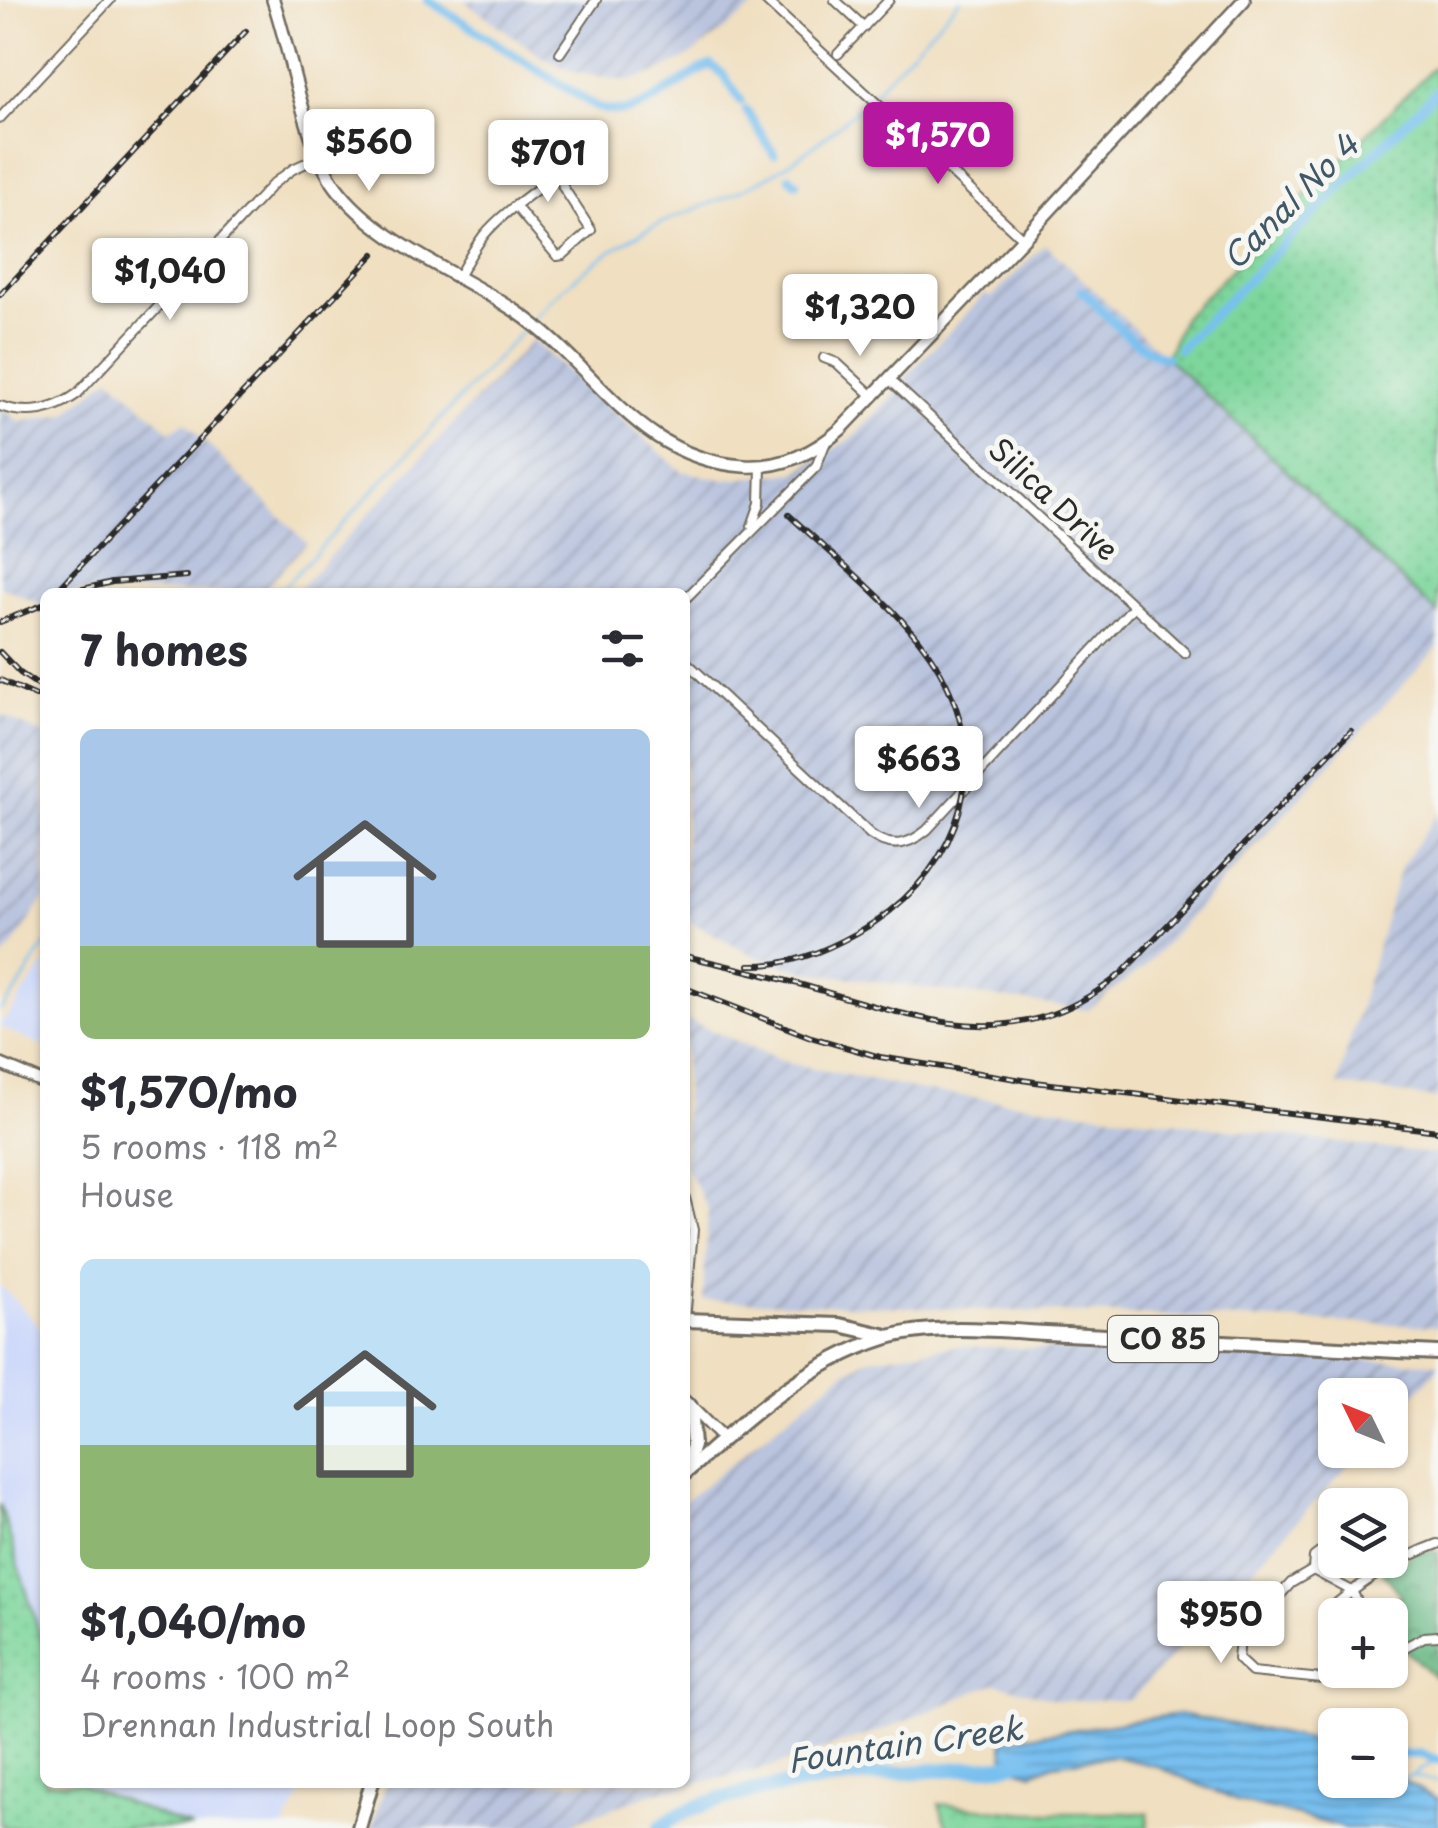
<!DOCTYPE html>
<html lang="en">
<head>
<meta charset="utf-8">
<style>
  :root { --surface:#fff; --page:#f2f2f3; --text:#2b2b33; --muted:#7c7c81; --accent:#b5179e }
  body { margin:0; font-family:"Playpen Sans",sans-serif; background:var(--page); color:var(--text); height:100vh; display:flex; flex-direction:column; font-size:38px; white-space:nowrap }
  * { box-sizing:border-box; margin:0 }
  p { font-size:32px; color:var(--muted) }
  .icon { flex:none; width:55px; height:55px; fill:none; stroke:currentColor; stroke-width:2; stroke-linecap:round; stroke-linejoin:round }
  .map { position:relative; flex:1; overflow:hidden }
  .details { position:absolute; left:40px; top:588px; width:650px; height:1200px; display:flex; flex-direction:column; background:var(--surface); border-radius:15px; box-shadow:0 2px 8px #0004 }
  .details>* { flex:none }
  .needle { width:65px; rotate:313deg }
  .tools { position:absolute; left:1318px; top:1378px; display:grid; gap:20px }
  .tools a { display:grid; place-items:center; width:90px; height:90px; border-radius:15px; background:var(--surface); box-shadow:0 2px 8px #0004; font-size:50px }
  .price { position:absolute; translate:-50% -85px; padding:0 22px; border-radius:10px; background:#fff; color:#222; font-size:32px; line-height:65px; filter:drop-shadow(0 2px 5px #0008) }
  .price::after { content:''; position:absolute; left:50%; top:60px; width:30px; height:22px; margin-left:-15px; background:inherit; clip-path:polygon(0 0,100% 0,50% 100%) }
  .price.selected { background:var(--accent); color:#fff }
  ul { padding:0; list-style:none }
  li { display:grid; align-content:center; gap:20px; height:530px; padding:0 40px }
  li span { display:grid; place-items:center; height:310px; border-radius:15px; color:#555 }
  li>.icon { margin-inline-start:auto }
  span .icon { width:180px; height:180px; fill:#fffc; stroke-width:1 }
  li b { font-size:42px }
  h2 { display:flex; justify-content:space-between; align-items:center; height:120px; padding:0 40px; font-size:42px }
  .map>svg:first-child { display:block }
</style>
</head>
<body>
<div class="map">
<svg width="1438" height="1828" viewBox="0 0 1438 1828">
  <defs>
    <pattern id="industrial-furrows" width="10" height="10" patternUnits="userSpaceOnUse" patternTransform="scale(2.5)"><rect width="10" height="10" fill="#bac4de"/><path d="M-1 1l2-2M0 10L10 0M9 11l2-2" fill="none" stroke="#979fb4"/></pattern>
    <pattern id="grass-dots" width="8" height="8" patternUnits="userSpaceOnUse" patternTransform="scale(2.5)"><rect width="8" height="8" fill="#7dd69b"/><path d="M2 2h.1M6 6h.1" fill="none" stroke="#6cb886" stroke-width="1.8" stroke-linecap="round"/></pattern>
    <pattern id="forest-crowns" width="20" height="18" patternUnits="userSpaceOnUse" patternTransform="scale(2.5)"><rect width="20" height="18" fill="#66b783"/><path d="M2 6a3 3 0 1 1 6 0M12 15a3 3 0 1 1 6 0" fill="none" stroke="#54956b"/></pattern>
    <pattern id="park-crowns" width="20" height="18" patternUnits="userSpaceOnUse" patternTransform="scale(2.5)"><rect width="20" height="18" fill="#7dd69b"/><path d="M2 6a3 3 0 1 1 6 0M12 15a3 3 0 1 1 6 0" fill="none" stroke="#6cb886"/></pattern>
    <pattern id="water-rules" width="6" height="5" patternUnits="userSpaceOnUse" patternTransform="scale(2.5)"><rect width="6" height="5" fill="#78c0f0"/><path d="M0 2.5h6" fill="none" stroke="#639cc3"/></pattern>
  </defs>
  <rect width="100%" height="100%" fill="#f6f6f2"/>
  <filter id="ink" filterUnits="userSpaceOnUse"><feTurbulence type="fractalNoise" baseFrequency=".01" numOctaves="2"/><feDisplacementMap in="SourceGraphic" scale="20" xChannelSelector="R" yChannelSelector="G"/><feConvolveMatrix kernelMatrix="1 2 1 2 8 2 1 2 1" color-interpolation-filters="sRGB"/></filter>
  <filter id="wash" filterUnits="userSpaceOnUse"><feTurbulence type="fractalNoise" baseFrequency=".0048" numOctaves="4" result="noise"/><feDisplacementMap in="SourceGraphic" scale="40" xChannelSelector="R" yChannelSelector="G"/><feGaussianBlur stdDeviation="2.25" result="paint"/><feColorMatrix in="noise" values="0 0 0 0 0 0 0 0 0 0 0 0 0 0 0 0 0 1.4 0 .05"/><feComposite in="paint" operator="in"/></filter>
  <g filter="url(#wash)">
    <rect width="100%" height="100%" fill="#f0dfc0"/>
    <g fill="#cfdafa">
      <polygon points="45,963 45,1047 0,1027 0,1023 11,1012"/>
      <polygon points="0,1285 45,1332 45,1652 0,1504"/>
      <polygon points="83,1783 307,1783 284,1828 192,1828 84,1786"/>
    </g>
    <g fill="url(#industrial-furrows)">
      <polygon points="463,0 763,0 693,54 656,73 627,81 576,73 541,56"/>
      <polygon points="1045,244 1438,614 1438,647 1143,968 1088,1010 808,972 757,957 685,919 685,592 296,592 532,340 681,471 725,480 794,473 852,438 905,384 905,378 985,294 991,298"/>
      <polygon points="110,377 170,431 185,422 307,543 261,592 45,592 45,606 0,586 0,408 20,422 66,414"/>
      <polygon points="0,714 45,736 45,897 12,948 0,960"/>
      <polygon points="1438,813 1438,1099 1337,1085 1400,868"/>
      <polygon points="685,1019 788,1063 923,1091 1438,1155 1438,1326 703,1300 708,1209 685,1166"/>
      <polygon points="955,1346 1438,1363 1438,1369 1390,1421 1390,1395 1335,1395 1335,1450 1363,1450 1131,1700 1061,1701 995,1683 889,1728 771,1767 656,1792 579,1820 568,1828 371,1828 387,1783 685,1782 685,1501 843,1373 870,1358"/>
    </g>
    <g fill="url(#grass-dots)" stroke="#548063" stroke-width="2.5">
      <polygon points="1438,63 1438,614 1166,357 1183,318"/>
      <polygon points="0,1504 45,1652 45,1782 83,1783 84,1786 192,1828 5,1828 0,1824"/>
    </g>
    <polygon fill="url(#forest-crowns)" stroke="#487157" stroke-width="2.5" points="1419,1551 1438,1552 1438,1680 1397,1643 1390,1632 1390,1615 1379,1615 1375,1609 1402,1596 1383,1572"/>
    <polygon fill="url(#park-crowns)" stroke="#548063" stroke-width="2.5" points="939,1804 1029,1813 1148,1813 1148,1828 947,1828"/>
    <polygon fill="url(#water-rules)" stroke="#52768e" stroke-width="2.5" points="1179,1714 1335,1744 1335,1780 1390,1780 1390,1773 1438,1800 1438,1828 1346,1828 1238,1801 1156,1766 1113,1756 1053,1764 1033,1773 1006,1765 1002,1740"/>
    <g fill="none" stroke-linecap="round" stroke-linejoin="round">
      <g stroke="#78c0f0" stroke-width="2.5">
        <polyline points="872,94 960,0"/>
        <path d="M534,318C571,276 619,241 670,219C694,209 719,201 742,190C789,168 829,135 867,100"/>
        <polyline points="279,592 529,324"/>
        <polyline points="0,1010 16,992 45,944"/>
        <polyline points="1414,1774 1432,1763"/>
        <polyline points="1390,1778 1413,1776 1438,1782"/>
      </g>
      <g stroke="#78c0f0" stroke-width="9">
        <path d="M428,0L598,108C605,110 615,112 623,111C655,106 682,77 711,65L723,74L741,101"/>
        <polyline points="746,110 774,154"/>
        <polyline points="790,177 796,183"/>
        <path d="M1082,291C1101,309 1141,356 1166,357"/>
        <polyline points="1179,349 1438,90"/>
        <polyline points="1390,1755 1420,1754 1438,1760"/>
      </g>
      <path stroke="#78c0f0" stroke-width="15" d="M660,1828C716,1777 926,1773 1006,1765L1025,1759"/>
    </g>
  </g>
  <g filter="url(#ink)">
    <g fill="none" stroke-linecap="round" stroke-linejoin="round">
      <defs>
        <g id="minor">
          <polyline points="765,0 1023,239"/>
          <polyline points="835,0 864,27"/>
          <polyline points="560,53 596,0"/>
          <polyline points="838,54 889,0"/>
          <polyline points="0,118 110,0"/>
          <path d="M458,277C466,263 474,248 484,235C504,211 535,192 559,172L563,187L591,230L563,255L557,256L516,207"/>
          <polyline points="824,358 837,363 874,397"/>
          <polyline points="890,380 1185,653"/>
          <path d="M0,406C28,416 53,411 77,394L274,183L293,169L319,157"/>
          <polyline points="752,526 760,503 761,466"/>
          <polyline points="685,599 816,467 825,444"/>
          <path d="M685,661L870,834C890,849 908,846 927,830L1134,606"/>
          <polyline points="685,1198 693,1230 685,1320"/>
          <polyline points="1313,1570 1314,1557 1335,1541"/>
          <path d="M1340,1615L1332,1607C1363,1581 1400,1558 1438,1544"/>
          <polyline points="1364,1615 1352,1591 1313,1570 1291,1583 1240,1639 1238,1659 1252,1672 1372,1684 1385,1681 1386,1670"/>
          <polyline points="1390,1655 1424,1637 1438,1636"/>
        </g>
        <g id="tertiary">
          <polyline points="0,1064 45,1083"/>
          <polyline points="685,1401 723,1439"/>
        </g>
        <path id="secondary" d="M273,0C291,52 305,146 336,187C378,243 459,273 517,312C598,367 636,459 744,466C781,468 814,453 841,429L1023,239L1244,0"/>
        <g id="primary">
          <polyline points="685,1320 840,1325 887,1336"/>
          <polyline points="685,1468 693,1446 690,1406"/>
          <path d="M685,1473C744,1420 808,1362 885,1338C938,1322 1011,1332 1067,1334C1190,1340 1314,1347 1438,1353"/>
          <polyline points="359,1828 372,1782"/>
        </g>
      </defs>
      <use href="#minor" stroke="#706a5f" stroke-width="12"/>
      <use href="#tertiary" stroke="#706a5f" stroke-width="15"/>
      <use href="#secondary" stroke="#706a5f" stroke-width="16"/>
      <use href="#primary" stroke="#706a5f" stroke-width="18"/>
      <use href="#minor" stroke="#fff" stroke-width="8"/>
      <use href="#tertiary" stroke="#fff" stroke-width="10"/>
      <use href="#secondary" stroke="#fff" stroke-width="11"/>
      <use href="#primary" stroke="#fff" stroke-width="12"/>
      <defs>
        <g id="rail">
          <polyline points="0,295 246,31"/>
          <polyline points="56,592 374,254"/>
          <polyline points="71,592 112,582 187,576"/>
          <polyline points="0,622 45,604"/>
          <polyline points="0,652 20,673 45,690"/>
          <polyline points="0,680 36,696"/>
          <path d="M685,956C733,967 780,978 826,992C937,1025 1025,1054 1123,972L1351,731"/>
          <path d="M749,965C789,966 823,952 857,933C950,881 995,782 945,681C914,618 840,563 789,515"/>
          <polyline points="685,988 811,1037 880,1057 1035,1082 1438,1131"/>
        </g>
      </defs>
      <use href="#rail" stroke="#2b2b2b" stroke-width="6"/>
      <use href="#rail" stroke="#f6f6f2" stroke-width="2.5" stroke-dasharray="8" stroke-linecap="butt"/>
    </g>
  </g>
  <g text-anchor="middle" stroke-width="10" stroke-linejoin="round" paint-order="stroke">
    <rect fill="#f6f6f2" stroke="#686867" stroke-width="2.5" x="1108" y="1316" width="110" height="46" rx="8"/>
    <g font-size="28" font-weight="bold" fill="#2b2b2b">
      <text x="1163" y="1349">CO 85</text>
    </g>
    <g font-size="30" fill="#2b2b2b" stroke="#f6f6f2">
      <text transform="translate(1053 500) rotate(43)" y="10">Silica Drive</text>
    </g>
    <g font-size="32" font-style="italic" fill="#425866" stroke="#f6f6f2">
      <text transform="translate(1291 202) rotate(-45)" y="11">Canal No 4</text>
      <text transform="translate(905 1745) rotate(-8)" y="11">Fountain Creek</text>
    </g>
  </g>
</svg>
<div class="tools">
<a><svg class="needle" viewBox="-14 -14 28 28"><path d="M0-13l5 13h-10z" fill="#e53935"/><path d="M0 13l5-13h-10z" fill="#7c7c81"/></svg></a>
<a><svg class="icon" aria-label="layers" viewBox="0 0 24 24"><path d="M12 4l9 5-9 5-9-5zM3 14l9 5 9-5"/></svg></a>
<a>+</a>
<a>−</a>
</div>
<b class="price selected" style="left:938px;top:187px">$1,570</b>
<b class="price" style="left:369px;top:194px">$560</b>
<b class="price" style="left:548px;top:205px">$701</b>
<b class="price" style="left:170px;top:323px">$1,040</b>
<b class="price" style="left:860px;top:359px">$1,320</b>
<b class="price" style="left:919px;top:811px">$663</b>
<b class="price" style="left:1221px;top:1666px">$950</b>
<section class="details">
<h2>7 homes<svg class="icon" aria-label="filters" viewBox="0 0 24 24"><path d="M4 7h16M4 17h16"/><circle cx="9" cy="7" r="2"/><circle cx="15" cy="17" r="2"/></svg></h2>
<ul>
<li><span style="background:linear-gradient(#a9c7e8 70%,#8fb573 0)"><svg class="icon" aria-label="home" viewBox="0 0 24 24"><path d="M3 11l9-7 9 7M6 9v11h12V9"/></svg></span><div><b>$1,570/mo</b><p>5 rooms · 118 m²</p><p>House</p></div></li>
<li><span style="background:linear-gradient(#bfe0f5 60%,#8fb573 0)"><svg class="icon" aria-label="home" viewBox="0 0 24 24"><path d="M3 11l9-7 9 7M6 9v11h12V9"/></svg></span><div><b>$1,040/mo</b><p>4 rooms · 100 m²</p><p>Drennan Industrial Loop South</p></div></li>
</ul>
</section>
</div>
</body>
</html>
